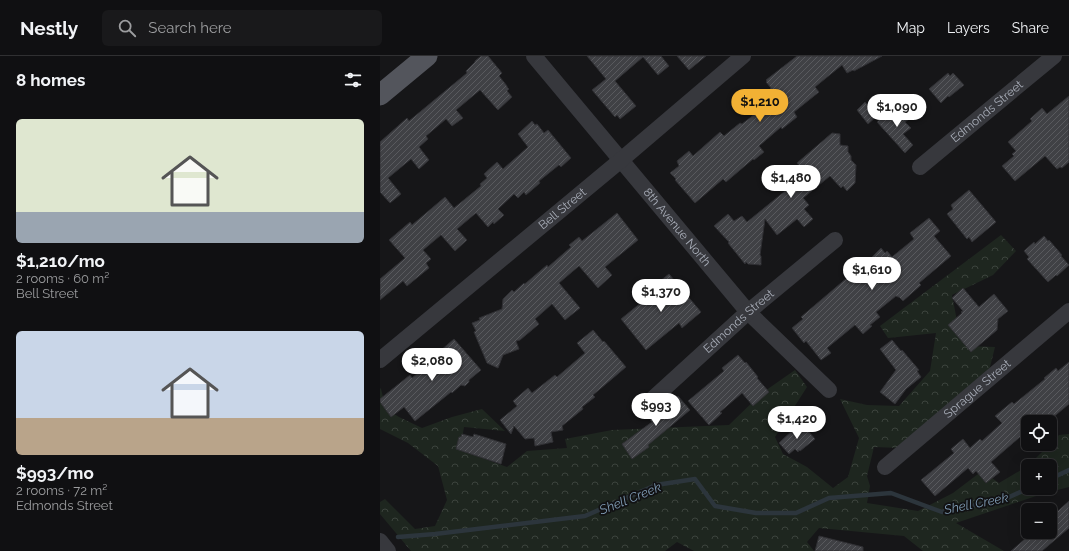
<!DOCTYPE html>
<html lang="en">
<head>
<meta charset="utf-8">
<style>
  :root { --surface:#101012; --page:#19191b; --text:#f1f3f6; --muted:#9c9d9f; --line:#303032; --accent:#f2b134 }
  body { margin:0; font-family:Raleway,sans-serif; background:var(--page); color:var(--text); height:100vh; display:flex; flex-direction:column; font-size:15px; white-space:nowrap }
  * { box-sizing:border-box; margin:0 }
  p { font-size:13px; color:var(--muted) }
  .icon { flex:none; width:22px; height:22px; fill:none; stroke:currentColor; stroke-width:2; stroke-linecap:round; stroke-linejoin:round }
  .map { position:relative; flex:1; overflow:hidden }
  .side { display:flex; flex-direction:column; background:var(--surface); width:380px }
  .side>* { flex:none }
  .tools { position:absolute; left:641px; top:359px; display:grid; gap:8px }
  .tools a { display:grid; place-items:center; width:36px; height:36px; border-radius:6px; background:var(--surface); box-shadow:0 4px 16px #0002,0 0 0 1px var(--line); font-size:20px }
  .price { position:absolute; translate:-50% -34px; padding:0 9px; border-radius:14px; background:#fff; color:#222; font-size:13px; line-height:26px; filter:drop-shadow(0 1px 2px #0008) }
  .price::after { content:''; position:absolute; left:50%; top:24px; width:12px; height:9px; margin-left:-6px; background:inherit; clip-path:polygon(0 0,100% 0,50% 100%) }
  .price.active { background:var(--accent); color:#111 }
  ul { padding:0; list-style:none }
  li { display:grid; align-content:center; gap:8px; height:212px; padding:0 16px }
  li span { display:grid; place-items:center; height:124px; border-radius:6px; color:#555 }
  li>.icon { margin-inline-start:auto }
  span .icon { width:72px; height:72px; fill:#fffc; stroke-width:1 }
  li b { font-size:17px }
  h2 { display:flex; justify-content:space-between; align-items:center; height:48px; padding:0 16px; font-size:17px }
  header { display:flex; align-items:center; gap:24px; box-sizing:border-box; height:56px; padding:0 20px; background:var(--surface); border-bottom:1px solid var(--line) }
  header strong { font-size:19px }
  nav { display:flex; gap:22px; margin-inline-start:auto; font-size:14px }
  .search { width:280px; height:36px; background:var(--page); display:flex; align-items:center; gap:10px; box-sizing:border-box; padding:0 14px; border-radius:6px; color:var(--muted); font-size:15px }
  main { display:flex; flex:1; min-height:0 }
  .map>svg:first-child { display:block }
</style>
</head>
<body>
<header>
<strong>Nestly</strong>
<div class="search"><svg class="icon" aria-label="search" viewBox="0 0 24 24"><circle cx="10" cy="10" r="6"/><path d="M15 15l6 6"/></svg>Search here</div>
<nav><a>Map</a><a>Layers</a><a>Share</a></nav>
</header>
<main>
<section class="side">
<h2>8 homes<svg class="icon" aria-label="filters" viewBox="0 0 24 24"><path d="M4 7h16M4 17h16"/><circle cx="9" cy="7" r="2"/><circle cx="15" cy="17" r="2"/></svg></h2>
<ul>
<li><span style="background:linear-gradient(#dfe7d0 75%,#9aa5b1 0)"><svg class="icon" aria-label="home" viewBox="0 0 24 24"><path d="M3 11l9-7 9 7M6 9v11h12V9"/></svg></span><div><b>$1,210/mo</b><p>2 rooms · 60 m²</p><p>Bell Street</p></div></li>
<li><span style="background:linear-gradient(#c9d6e8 70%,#b9a48a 0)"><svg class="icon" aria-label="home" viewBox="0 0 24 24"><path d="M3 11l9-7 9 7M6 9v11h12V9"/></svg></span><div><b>$993/mo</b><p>2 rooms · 72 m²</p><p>Edmonds Street</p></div></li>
</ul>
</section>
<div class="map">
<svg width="689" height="495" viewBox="0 0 689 495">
  <defs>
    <pattern id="forest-crowns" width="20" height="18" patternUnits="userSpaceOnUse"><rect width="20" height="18" fill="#1e261f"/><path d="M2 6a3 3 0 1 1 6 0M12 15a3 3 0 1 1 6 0" fill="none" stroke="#3c433d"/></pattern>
    <pattern id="building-hatch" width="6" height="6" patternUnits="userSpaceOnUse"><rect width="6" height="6" fill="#404145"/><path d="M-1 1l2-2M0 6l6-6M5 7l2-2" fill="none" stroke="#595a5e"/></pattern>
  </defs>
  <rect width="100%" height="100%" fill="#161618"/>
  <path fill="url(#forest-crowns)" fill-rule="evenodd" d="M621,179L636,195L613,219L572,239L578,270L588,290L615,291L609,315L520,392L494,391L487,420L490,430L487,447L538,455L573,437L602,415L619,427L648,410L679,379L689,378V431L662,438L576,467L624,495H543L524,480L439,472L427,486L434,495H314L297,486L285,495H31L0,458V446L5,443L35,473L55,470L67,444L58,410L28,387L0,373V332L1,333L6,353L19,361L42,372L72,361L102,353L125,375L84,371L80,394L127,411L147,395L187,392L185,383L232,374L349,369L382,337L415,314L427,331L395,381L403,398L427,411L453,432L468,421L479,382L460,343L487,349L519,350L550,315L556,277L508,282L500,270ZM648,410H670V432H648Z"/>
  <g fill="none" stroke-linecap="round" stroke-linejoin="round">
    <g stroke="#2c353c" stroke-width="4.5">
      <polyline points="670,423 689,414"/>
      <polyline points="18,481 55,478 205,460 276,429 315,423 335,450 376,457 416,457 449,442 511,437 562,456 625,443 649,432"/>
    </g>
  </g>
  <g fill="url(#building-hatch)" stroke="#303034">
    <polygon points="101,0 108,0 122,17 119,20 127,30 127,31 129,33 127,35 132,41 118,54 100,34 76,54 83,62 72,70 66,63 46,80 48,83 39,91 49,104 39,113 31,103 8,122 21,138 10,147 0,136 0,86 27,62 29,65 87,17 86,15 95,6 95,5"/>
    <polygon points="207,0 281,0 289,10 278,19 263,1 235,25 256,50 240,63 237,59 235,61 229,54 212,34 226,23"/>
    <polygon points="297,0 326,0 309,14"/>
    <polygon points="417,0 502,0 474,15 473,14 467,17 462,9 435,31 439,36 414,56 417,61 402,73 401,71 379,90 384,96 374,104 373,103 346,126 343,123 315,147 295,124 296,123 290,117 299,110 297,105 309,95 313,100 340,76 344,80 360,67 362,68 384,51 380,46 392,36 390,33 391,32 386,26 387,25 386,24"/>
    <polygon points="568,17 570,20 573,17 584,29 569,41 568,40 561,47 549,33"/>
    <polygon points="689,40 689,106 682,112 680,111 677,113 665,100 635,125 622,110 634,100 632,98 636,95 628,86 652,65 650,63 662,52 667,58"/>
    <polygon points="485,46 497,60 488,68 477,54"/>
    <polygon points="519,51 529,63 525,66 531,72 523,78 533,89 525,97 497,66 511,53 513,56"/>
    <polygon points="152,65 155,69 157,68 164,77 168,74 191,102 181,111 179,109 159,125 160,127 146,139 144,136 138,142 134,138 118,153 124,159 114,168 113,166 108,171 96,157 77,173 87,184 75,195 61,179 43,194 51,203 46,207 49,212 27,230 23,225 0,244 0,223 25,202 9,184 30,166 32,169 65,141 74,152 101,130 100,128 107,122 104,118 117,106 123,113 148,91 138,78"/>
    <polygon points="452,77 460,78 460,89 468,90 468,96 471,100 471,104 476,109 475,127 467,135 463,130 461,132 450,120 423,142 429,149 424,153 433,163 424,171 417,163 397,179 385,163 380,199 381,200 381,209 368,208 366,206 365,208 348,187 349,186 334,170 348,158 354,165 362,160 367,166 426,118 417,107"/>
    <polygon points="589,134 616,166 592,186 589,181 587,183 567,158 573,153 571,149"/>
    <polygon points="237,157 258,184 225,211 232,219 218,232 199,210 179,227 200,252 185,264 172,248 155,263 159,268 140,284 136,285 139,293 123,299 118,312 107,307 94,276 96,275 92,267 100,264 99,262 122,253 123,243 132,234 134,236 144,227 144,228 146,227 167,209 168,211 191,191 189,189 199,181 202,185"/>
    <polygon points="549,162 560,175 554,180 571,200 539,227 541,229 523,245 519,241 518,241 516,240 496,256 500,261 490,269 492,270 483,278 475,269 447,292 451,297 441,304 426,285 424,287 412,272 423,263 421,261 468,221 473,227 477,223 478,224 496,209 491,202 501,192 505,197 507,195 512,201 534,183 530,177"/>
    <polygon points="664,180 668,185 669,184 682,199 681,200 689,209 677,220 676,219 668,226 647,203 649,201 644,195 654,186 655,188"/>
    <polygon points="289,218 321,256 302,272 299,267 266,294 241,263 273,237 270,233"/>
    <polygon points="583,232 599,251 614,238 628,255 618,263 617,274 591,296 568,269 582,257 581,256 583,255 572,242"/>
    <polygon points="213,274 223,286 224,285 246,311 213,339 215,341 202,351 203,353 182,370 183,374 171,376 173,386 155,390 154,382 145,383 134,370 131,378 120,364 137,350 133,345 148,332 152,337 175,319 177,321 205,297 197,287"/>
    <polygon points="74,283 101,314 89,324 89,326 85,330 81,329 72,337 71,336 35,365 24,351 11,361 0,346 0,343 30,319 32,322 54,303 53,301"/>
    <polygon points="512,284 521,295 522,294 539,314 537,315 541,321 526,333 515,348 500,336 516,314 500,293"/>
    <polygon points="358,299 365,307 366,306 378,321 377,322 389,336 373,350 362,337 340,356 342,357 329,369 308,345 344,315 342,312"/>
    <polygon points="689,306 689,348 671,363 666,358 657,366 648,366 648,374 611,406 620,416 606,427 596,415 593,418 588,412 555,440 541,424 574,397 571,393 583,383 590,392 600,383 602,385 622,367 615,360 632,346 634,348 665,323 664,322 676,312 678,315"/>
    <polygon points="298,340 310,354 268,389 269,391 252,403 242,388 272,366 270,364"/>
    <polygon points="423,369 435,383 420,395 419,394 418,396 415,393 409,398 399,387 415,372 417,374"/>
    <polygon points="82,378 93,381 94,378 126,388 121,408 76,393 79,381 81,381"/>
    <polygon points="689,445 689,472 662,495 631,495 653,476 670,476 670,462"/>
    <polygon points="439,480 483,491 483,495 435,495"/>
  </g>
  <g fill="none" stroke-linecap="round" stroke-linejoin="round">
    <g stroke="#37383d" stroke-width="16">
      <path id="s1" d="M154,0L368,256L449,334"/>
      <path id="s2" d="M540,111L674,0"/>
      <path id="s3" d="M0,304L241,104L363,0"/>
      <path id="s4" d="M266,349L368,256L455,184"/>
      <path id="s5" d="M505,411L689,255"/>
      <polyline points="0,485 8,495"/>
    </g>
    <polyline stroke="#53555c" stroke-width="21" points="0,39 47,0"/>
  </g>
  <g text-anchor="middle" stroke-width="3.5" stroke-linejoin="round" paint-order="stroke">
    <g font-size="12" fill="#a8adb8" stroke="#111113">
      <text dy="4" stroke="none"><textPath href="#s2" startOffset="87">Edmonds Street</textPath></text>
      <text dy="4" stroke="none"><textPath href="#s3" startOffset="237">Bell Street</textPath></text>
      <text dy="4" stroke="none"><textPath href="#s1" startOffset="223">8th Avenue North</textPath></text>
      <text dy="4" stroke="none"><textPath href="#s4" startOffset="125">Edmonds Street</textPath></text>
      <text dy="4" stroke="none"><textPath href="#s5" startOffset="121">Sprague Street</textPath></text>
    </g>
    <g font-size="13" font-style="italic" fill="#7f9bb3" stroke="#111113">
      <text transform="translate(250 442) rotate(-22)" y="5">Shell Creek</text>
      <text transform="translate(596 447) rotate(-11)" y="5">Shell Creek</text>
    </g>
  </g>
</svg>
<div class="tools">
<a><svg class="icon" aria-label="locate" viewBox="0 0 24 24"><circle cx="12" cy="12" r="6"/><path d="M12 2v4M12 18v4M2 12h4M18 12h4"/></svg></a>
<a>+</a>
<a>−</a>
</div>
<b class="price active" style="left:380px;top:67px">$1,210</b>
<b class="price" style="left:517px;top:72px">$1,090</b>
<b class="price" style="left:411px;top:143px">$1,480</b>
<b class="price" style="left:492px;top:235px">$1,610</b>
<b class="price" style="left:281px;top:257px">$1,370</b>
<b class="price" style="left:52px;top:326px">$2,080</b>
<b class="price" style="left:276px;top:371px">$993</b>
<b class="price" style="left:417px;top:384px">$1,420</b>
</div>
</main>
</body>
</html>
